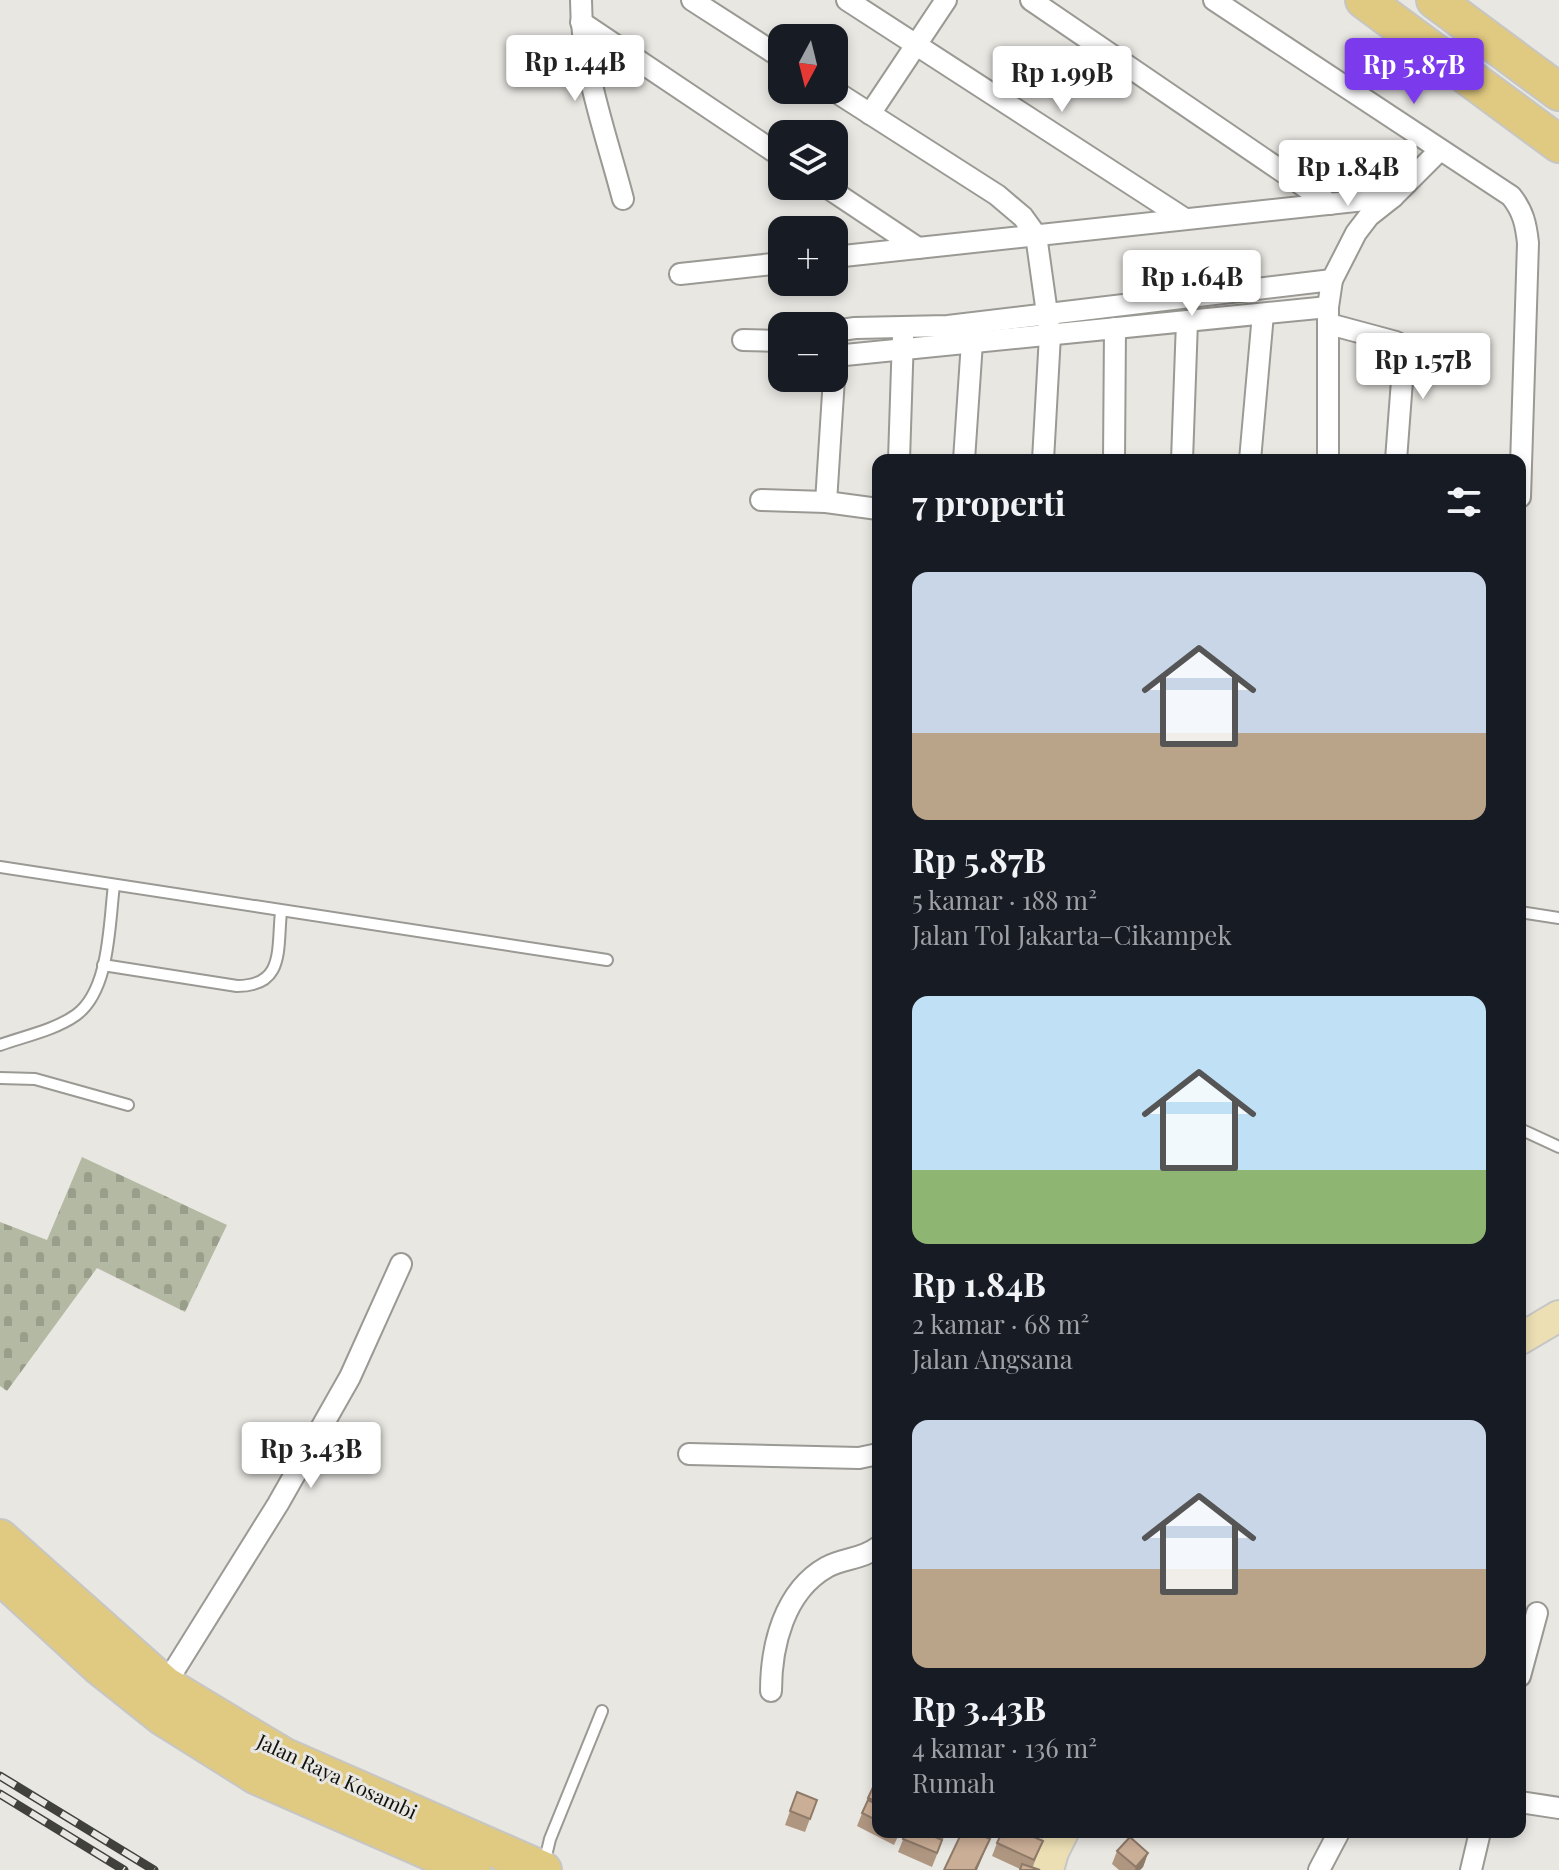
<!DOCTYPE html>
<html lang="id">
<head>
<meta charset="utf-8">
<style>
  :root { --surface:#171b24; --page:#242831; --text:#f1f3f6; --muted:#9ea1a6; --accent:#7c3aed }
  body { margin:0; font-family:"Playfair Display",serif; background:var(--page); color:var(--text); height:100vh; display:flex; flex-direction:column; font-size:30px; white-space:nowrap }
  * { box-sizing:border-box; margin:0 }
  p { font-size:26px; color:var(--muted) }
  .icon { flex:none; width:44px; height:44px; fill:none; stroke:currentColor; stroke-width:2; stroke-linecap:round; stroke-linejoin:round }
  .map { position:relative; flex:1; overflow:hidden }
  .drawer { position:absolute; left:872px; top:454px; width:654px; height:1384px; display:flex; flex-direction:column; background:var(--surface); border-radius:16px; box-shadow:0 4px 12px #0003 }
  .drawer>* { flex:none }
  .needle { width:52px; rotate:187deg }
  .tools { position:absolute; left:768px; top:24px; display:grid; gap:16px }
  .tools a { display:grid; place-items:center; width:80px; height:80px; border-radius:16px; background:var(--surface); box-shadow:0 4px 12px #0003; font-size:40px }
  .price { position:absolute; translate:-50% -68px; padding:0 18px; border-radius:8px; background:#fff; color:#222; font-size:26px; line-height:52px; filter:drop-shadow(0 2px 4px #0008) }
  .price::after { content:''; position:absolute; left:50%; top:48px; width:24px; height:18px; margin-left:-12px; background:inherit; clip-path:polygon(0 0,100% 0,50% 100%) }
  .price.current { background:var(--accent); color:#fff }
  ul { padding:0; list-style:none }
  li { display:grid; align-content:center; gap:16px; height:424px; padding:0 40px }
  li span { display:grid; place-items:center; height:248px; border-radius:16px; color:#555 }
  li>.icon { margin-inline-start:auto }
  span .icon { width:144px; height:144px; fill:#fffc; stroke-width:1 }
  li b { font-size:34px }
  h2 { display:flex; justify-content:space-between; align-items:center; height:96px; padding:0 40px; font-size:34px }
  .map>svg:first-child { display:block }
</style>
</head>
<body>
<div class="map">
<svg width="1559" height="1870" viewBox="0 0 1559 1870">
  <defs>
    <pattern id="cemetery-stones" width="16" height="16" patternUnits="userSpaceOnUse" patternTransform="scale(2)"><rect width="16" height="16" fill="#b3b9a2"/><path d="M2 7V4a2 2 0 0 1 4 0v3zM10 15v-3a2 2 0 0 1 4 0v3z" fill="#999e8a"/></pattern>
  </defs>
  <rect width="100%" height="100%" fill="#e9e7e2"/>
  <polygon fill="url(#cemetery-stones)" points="82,1157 227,1225 185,1312 97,1268 7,1391 0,1386 0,1222 47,1240"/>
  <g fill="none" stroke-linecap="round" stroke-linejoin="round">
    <defs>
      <g id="lane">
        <polyline points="0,867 607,960"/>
        <polyline points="1520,912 1559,918"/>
        <path d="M103,965L237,986C285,986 277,949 281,912"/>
        <path d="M0,1045C25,1036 55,1030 76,1015C110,990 109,924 114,885"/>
        <polyline points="0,1078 35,1079 128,1105"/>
        <polyline points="1520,1129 1559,1147"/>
        <polyline points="544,1864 550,1839 602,1711"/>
      </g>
      <g id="street">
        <path d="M581,0C581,67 606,134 623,199"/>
        <polyline points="692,0 782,58"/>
        <polyline points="847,0 1185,219"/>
        <polyline points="1031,0 1330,204"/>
        <path d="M1214,0L1511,196C1523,211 1526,224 1528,243L1520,497"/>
        <polyline points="581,22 782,157"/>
        <polyline points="833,90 997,195 1023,217 1036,235 1050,335 1043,460"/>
        <polyline points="870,114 946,0"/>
        <polyline points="825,186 918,248"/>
        <polyline points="834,257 1393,197"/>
        <polyline points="680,274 782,263"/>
        <polyline points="1329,324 1396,342 1404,354 1396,460"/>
        <polyline points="834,331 855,328 948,326 1332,280"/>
        <polyline points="743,340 782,341"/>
        <polyline points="834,377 835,356 1328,307"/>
        <polyline points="899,460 903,336"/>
        <polyline points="964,460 972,342"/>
        <polyline points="1114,460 1115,328"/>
        <polyline points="1182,460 1187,321"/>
        <polyline points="1250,460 1263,314"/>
        <polyline points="1328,460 1328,307 1332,280 1356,233 1369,216 1393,197 1440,150"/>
        <polyline points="761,500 826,502 878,509"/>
        <polyline points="826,502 834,378"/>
        <polyline points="689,1454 859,1458 878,1454"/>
        <polyline points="1520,1676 1537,1613"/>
        <polyline points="165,1685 278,1504 350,1377 401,1264"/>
        <path d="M771,1691C771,1646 784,1591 827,1567C844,1558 863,1559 878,1547"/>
        <polyline points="1520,1802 1559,1808"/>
        <polyline points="1319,1870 1339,1832"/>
        <polyline points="1471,1870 1480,1832"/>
      </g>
      <g id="primary">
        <polyline points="1520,1339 1559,1316"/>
        <polyline points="1048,1870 1053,1852 1063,1832"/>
      </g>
      <g id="highway">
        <polyline points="1364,0 1559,144"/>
        <polyline points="1435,0 1559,92"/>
        <polyline points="0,1538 165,1685 283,1756 543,1870"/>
        <polyline points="0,1575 99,1666 163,1717 257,1776 472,1870"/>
      </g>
    </defs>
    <use href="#lane" stroke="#9a9994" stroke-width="14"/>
    <use href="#street" stroke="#9a9994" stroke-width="24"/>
    <use href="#primary" stroke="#c6c6c5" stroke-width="34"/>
    <use href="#highway" stroke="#c6c6c5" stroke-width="40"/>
    <use href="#lane" stroke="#fff" stroke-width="10"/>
    <use href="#street" stroke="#fff" stroke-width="20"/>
    <use href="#primary" stroke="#ecdfb3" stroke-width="30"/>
    <use href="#highway" stroke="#e0c980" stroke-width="36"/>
    <defs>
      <g id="rail">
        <polyline points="0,1776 154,1870"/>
        <polyline points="0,1794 124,1870"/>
      </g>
    </defs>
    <use href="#rail" stroke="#40403d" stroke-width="9"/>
    <use href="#rail" stroke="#e9e7e2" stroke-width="6" stroke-dasharray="18" stroke-linecap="butt"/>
  </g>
  <g fill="#af9681">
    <polygon points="878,1787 878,1832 900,1832 894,1845 857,1826 868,1798"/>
    <polygon points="797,1792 817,1800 805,1832 785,1825"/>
    <polygon points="906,1832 946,1832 932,1867 898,1852"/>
    <polygon points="1043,1841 1032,1868 1020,1869 992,1856 997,1843"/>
    <polygon points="1117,1851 1148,1853 1143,1867 1140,1870 1119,1870 1112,1864"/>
  </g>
  <g fill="#8e7a69">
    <polygon points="990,1839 977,1870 975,1870"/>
    <polygon points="1148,1853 1143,1867 1140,1870 1135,1870 1136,1867"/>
  </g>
  <g fill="#cbae96" stroke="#8e7a69" stroke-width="2">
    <polygon points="874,1785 878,1787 878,1802 868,1798"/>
    <polygon points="797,1792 817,1800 810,1819 790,1811"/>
    <polygon points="868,1800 878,1805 878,1821 862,1813"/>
    <polygon points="906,1832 924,1832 942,1840 937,1853 903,1839"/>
    <polygon points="962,1832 975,1832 990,1839 975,1870 944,1870"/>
    <polygon points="1002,1832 1023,1832 1043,1841 1034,1860 997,1843"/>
    <polygon points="1130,1837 1148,1853 1136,1867 1117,1851"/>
    <polygon points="1022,1864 1040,1870 1020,1870"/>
  </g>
  <g text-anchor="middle" stroke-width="6" stroke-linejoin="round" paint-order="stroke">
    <g font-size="20" fill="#10100e" stroke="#e9e7e2">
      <text transform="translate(337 1777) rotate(25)" y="7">Jalan Raya Kosambi</text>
    </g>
  </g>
</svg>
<div class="tools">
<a><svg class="needle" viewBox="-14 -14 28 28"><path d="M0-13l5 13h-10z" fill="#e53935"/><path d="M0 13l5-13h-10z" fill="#9ea1a6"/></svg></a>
<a><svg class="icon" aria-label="layers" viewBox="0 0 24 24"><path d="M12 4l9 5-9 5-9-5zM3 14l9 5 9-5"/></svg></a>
<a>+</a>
<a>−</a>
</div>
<b class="price" style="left:575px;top:103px">Rp 1.44B</b>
<b class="price current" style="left:1414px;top:106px">Rp 5.87B</b>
<b class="price" style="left:1062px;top:114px">Rp 1.99B</b>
<b class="price" style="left:1348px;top:208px">Rp 1.84B</b>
<b class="price" style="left:1192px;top:318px">Rp 1.64B</b>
<b class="price" style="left:1423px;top:401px">Rp 1.57B</b>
<b class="price" style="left:311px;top:1490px">Rp 3.43B</b>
<section class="drawer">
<h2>7 properti<svg class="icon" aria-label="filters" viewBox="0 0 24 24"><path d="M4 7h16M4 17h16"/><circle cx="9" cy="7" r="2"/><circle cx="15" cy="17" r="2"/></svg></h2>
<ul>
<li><span style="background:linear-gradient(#c9d6e8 65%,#b9a48a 0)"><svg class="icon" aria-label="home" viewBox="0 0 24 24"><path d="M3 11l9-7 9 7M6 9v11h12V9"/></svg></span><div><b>Rp 5.87B</b><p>5 kamar · 188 m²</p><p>Jalan Tol Jakarta–Cikampek</p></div></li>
<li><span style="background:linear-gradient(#bfe0f5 70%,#8fb573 0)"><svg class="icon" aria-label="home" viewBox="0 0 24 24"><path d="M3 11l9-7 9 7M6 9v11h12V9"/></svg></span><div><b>Rp 1.84B</b><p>2 kamar · 68 m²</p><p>Jalan Angsana</p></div></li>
<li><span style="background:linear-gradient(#c9d6e8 60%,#b9a48a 0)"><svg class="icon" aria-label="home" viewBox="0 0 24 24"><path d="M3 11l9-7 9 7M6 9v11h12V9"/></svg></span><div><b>Rp 3.43B</b><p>4 kamar · 136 m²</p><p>Rumah</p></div></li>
</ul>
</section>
</div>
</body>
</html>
